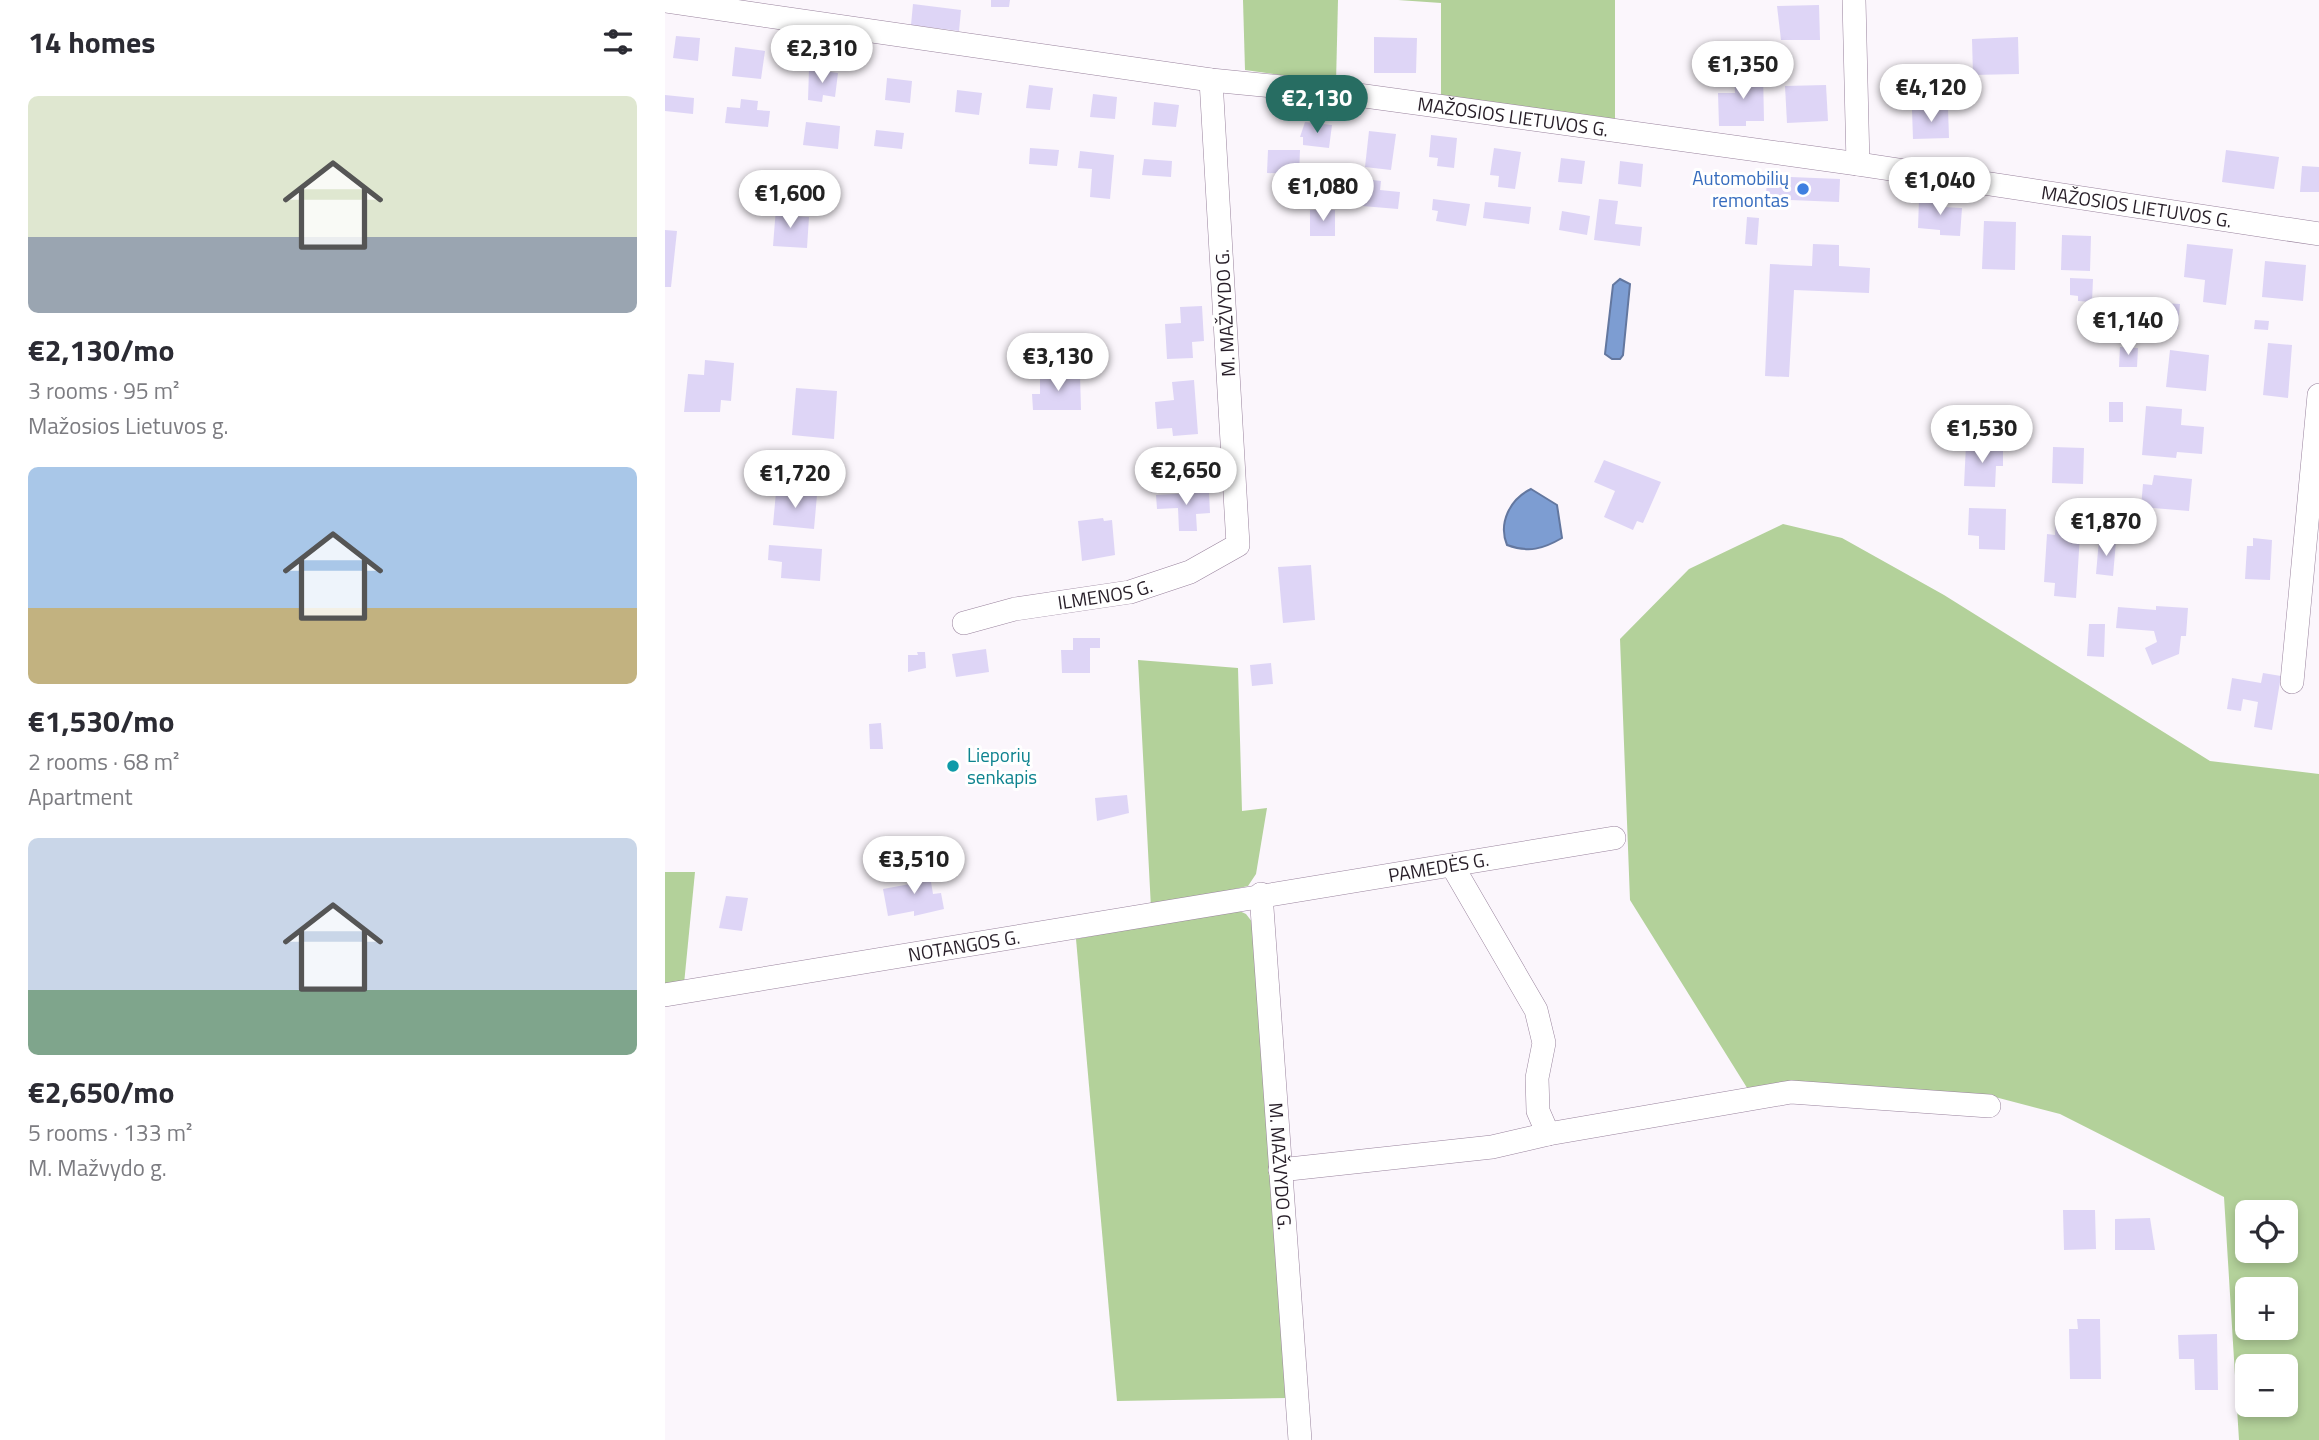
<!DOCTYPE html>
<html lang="en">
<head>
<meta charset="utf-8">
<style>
  :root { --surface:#fff; --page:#f2f2f3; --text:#2b2b33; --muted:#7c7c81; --accent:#276d62 }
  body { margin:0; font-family:"Titillium Web",sans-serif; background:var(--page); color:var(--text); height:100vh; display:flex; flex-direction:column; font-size:26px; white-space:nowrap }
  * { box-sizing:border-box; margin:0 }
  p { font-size:23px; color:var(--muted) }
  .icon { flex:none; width:38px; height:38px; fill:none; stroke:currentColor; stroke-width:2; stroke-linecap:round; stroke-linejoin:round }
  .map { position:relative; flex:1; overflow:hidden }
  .details { display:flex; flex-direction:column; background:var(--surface); width:665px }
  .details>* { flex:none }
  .controls { position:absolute; left:1570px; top:1200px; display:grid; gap:14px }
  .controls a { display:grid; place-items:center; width:63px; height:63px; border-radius:10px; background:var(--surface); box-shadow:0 4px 10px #0003; font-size:35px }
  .price { position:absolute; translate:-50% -60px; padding:0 16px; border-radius:24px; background:#fff; color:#222; font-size:23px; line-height:46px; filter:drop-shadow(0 2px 4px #0008) }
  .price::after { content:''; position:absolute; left:50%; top:42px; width:21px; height:16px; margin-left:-10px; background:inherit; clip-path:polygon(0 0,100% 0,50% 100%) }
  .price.selected { background:var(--accent); color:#fff }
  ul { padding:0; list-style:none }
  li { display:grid; align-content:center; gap:14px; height:371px; padding:0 28px }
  li span { display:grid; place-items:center; height:217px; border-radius:10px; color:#555 }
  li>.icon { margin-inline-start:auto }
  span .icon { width:126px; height:126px; fill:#fffc; stroke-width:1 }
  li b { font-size:30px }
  h2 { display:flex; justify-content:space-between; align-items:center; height:84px; padding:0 28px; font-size:30px }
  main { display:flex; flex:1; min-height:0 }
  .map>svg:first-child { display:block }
</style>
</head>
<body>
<main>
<section class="details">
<h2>14 homes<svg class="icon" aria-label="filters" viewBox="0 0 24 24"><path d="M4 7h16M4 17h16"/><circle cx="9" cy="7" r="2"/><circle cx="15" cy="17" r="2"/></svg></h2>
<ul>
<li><span style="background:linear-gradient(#dfe7d0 65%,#9aa5b1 0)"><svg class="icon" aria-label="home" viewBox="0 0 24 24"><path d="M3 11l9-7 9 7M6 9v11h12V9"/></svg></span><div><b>€2,130/mo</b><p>3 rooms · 95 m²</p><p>Mažosios Lietuvos g.</p></div></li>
<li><span style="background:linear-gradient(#a9c7e8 65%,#c2b280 0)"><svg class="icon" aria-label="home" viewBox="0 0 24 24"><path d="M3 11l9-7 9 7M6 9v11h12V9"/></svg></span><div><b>€1,530/mo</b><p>2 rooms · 68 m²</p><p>Apartment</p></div></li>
<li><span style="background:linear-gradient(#c9d6e8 70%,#7fa58c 0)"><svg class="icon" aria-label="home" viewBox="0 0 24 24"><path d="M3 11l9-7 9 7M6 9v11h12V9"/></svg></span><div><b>€2,650/mo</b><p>5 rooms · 133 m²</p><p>M. Mažvydo g.</p></div></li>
</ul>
</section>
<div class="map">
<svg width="1654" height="1440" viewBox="0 0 1654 1440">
  <rect width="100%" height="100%" fill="#fbf6fc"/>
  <g fill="#b3d19a" fill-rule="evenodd">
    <polygon points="578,0 673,0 671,83 580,70"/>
    <polygon points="733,0 950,0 950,121 776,97 776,3"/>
    <path d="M1118,524L1177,538L1279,595L1545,761L1654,774V1440H1574L1559,1197L1395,1114L1330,1097L1084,1091L965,900L955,639L1024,569ZM1582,1213H1620V1251H1582ZM1582,1290H1620V1328H1582ZM1582,1367H1620V1405H1582Z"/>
    <polygon points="473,660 573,668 577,811 602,808 591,874 583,886 486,908"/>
    <polygon points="0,872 30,872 19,984 0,987"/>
    <polygon points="570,909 581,914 591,927 622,1398 452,1401 411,939"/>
  </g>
  <g fill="#7d9dd2" stroke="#63779f" stroke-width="2">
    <polygon points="955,279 965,284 958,355 955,359 947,359 940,354 948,285"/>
    <path d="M866,489L892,505L897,538C878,549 864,553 842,545C833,523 845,499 866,489Z"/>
  </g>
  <g fill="#ded5f6">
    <polygon points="326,0 345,0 344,7 326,7"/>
    <polygon points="248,4 296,10 294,31 246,25"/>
    <polygon points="1154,5 1155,40 1116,40 1112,6"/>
    <polygon points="11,36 35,38 33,61 8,58"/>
    <polygon points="709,37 752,38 751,73 709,73"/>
    <polygon points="1353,37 1354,74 1308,75 1307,39"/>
    <polygon points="70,47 100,51 96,79 67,76"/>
    <polygon points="144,69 173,73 170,97 158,95 157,102 143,100"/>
    <polygon points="1069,72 1098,72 1099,121 1081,121 1081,126 1054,126 1053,93 1070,93"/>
    <polygon points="222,78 247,81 245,103 220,100"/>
    <polygon points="364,85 388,88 385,110 361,108"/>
    <polygon points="1161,85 1163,121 1122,123 1120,86"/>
    <polygon points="292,90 317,93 314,115 290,112"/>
    <polygon points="428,94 452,97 450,119 425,117"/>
    <polygon points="0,95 29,98 28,114 0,111"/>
    <polygon points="76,99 93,101 92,110 105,111 103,127 60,123 62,107 75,108"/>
    <polygon points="489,102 514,105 511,127 487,125"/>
    <polygon points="1283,108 1284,138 1248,139 1247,110"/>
    <polygon points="141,122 175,126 173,149 138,145"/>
    <polygon points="640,122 667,125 664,148 638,145 638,137 635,137"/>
    <polygon points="211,130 239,133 237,149 209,146"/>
    <polygon points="704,131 731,134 726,170 700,167"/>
    <polygon points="766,135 792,138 789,168 772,166 773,158 764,157"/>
    <polygon points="365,148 394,150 392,166 364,164"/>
    <polygon points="829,148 856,152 850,189 833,187 834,176 825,175"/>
    <polygon points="603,150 635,150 634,174 602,173"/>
    <polygon points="1561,150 1614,157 1609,189 1557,182"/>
    <polygon points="415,151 449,155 445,199 425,197 427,169 413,168"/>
    <polygon points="896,158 920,161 917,184 893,182"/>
    <polygon points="479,159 507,161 506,177 477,175"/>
    <polygon points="955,161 978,164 976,187 953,184"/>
    <polygon points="1637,166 1654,167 1654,192 1635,192"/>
    <polygon points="1102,176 1175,179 1174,202 1101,199"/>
    <polygon points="699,179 716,181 715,190 735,192 733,209 697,206"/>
    <polygon points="768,199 805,204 801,226 771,221 773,211 767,210"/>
    <polygon points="934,199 953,201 950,224 977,227 975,246 929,240"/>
    <polygon points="1254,199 1279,200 1278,207 1297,208 1295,236 1275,235 1275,230 1253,228"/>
    <polygon points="820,202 866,207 864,224 818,218"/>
    <polygon points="111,208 127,210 127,216 144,217 142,248 108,246"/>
    <rect x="645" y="210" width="25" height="26"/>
    <polygon points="897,211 925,216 922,235 894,230"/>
    <polygon points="1082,217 1094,218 1092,245 1080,244"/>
    <polygon points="1319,221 1351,222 1350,270 1317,269"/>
    <polygon points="0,230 12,231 6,287 0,287"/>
    <polygon points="1397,235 1426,236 1425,271 1396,270"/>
    <polygon points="1148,244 1174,245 1174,266 1205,268 1204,293 1129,290 1124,377 1100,376 1105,264 1147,266"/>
    <polygon points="1522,244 1568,249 1561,305 1538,302 1540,280 1519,277"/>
    <polygon points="1600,261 1641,265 1638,301 1597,297"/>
    <polygon points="1405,278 1428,279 1427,302 1413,301 1413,296 1405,295"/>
    <polygon points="1498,303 1515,304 1513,329 1496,328"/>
    <polygon points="537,306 539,341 527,342 528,358 502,359 500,324 516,323 515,307"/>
    <polygon points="1590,320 1604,321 1603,330 1589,329"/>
    <polygon points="1603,343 1627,345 1623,398 1598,395"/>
    <polygon points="1455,347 1473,348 1472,367 1454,367"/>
    <polygon points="1505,350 1544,355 1541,391 1501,387"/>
    <polygon points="40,360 69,363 66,401 56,400 55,412 19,412 23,374 39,375"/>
    <polygon points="415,374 416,410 368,410 367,394 375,394 375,375"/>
    <polygon points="529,380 533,434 508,436 507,428 492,429 490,402 509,400 507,382"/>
    <polygon points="131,388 172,391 169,439 127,435"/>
    <rect x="1444" y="402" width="14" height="20"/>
    <polygon points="1481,406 1517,409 1516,425 1539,427 1537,454 1512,452 1511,458 1477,455"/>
    <polygon points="1301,444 1338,446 1338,466 1331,466 1330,487 1299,486"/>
    <polygon points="1388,447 1419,448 1418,484 1387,483"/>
    <polygon points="939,460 996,482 978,523 972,521 968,530 939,517 950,491 929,482"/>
    <polygon points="1489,475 1527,479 1524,511 1476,507 1478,484 1487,485"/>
    <polygon points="111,492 152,495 149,529 108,525"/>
    <polygon points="544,492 545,513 531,514 532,531 514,531 513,508 492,509 491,495"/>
    <polygon points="1304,508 1341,509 1340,550 1314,549 1314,536 1303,535"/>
    <polygon points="1391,517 1416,519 1411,598 1389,596 1390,583 1379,582 1382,534 1390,535"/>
    <polygon points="438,518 439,521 447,520 450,555 417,561 413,521"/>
    <polygon points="1588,538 1607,540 1605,580 1580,579 1582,546 1588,546"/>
    <polygon points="1434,540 1451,541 1448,576 1431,574"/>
    <polygon points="104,545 157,549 155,581 116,578 117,562 103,560"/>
    <polygon points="646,565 650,620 618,623 613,567"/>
    <polygon points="1491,606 1523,608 1521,636 1516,636 1514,654 1487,665 1480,648 1492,642 1489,631 1451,628 1453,607 1491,610"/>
    <polygon points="1424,624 1440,624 1439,657 1422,656"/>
    <polygon points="408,638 435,638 435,648 425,648 425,673 397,673 396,650 408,650"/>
    <polygon points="321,649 324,672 291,677 287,654"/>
    <polygon points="252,652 260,652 261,668 243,672 243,655 253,655"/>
    <polygon points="606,663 608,684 587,686 585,665"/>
    <polygon points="1598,673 1616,676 1607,730 1589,727 1593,702 1578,699 1576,711 1562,709 1567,678 1596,683"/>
    <polygon points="216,723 218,749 205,749 204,724"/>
    <polygon points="462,795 464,813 432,821 430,798"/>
    <polygon points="264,870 268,894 276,893 279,909 249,916 249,911 223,916 218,889 245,884 243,873"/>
    <polygon points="61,896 83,898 77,931 54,928"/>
    <polygon points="1398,1210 1430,1210 1431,1249 1399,1250"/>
    <polygon points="1485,1218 1490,1250 1450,1250 1450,1219"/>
    <polygon points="1412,1319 1435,1319 1436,1379 1405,1379 1404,1329 1413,1329"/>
    <polygon points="1552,1334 1553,1390 1530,1390 1529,1359 1514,1359 1513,1335"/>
  </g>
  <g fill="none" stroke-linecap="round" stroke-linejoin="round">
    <defs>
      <g id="minor">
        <polyline points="1189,0 1193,164"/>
        <path id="s1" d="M0,1L546,80L678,93L1193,164L1654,234"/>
        <path id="s2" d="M299,623L350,609L465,592L525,572L573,545L546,80"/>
        <polyline points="1627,682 1654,395"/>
        <polyline points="788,867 871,1010 879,1043 872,1078 873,1111 883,1134 1126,1092 1324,1106"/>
        <path id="s3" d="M596,894L635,1440"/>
        <path id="s4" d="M0,995L949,838"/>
        <polyline points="615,1170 827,1147 883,1134"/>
      </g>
    </defs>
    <use href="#minor" stroke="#99839d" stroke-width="24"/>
    <use href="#minor" stroke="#fff" stroke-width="23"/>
  </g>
  <circle fill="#3f7fe0" stroke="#fff" stroke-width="2.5" cx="1138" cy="189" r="7"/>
  <circle fill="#0f9aa8" stroke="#fff" stroke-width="2.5" cx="288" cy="766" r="7"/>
  <g text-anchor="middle" stroke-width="6" stroke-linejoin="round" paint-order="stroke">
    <g font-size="19" fill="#271e28" stroke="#fff">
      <text dy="7" stroke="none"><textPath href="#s1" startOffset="856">MAŽOSIOS LIETUVOS G.</textPath></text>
      <text dy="7" stroke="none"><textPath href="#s1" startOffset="1486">MAŽOSIOS LIETUVOS G.</textPath></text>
      <text transform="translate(560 313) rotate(-93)" y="7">M. MAŽVYDO G.</text>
      <text dy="7" stroke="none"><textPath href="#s2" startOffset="144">ILMENOS G.</textPath></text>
      <text dy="7" stroke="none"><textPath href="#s4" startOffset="784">PAMEDĖS G.</textPath></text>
      <text dy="7" stroke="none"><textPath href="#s4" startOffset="303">NOTANGOS G.</textPath></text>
      <text dy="7" stroke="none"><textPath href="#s3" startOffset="273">M. MAŽVYDO G.</textPath></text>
    </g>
    <g font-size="19" fill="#366cbe" stroke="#fff" text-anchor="end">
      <text x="1124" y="185">Automobilių<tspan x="1124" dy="22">remontas</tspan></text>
    </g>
    <g font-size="19" fill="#0d838f" stroke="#fff" text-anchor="start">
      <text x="302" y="762">Lieporių<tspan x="302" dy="22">senkapis</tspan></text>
    </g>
  </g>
</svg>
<div class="controls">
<a><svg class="icon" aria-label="locate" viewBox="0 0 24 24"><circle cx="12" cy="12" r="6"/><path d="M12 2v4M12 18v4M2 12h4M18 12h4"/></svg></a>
<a>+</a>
<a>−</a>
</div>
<b class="price" style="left:157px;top:85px">€2,310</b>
<b class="price" style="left:1078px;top:101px">€1,350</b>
<b class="price" style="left:1266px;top:124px">€4,120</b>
<b class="price selected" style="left:652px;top:135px">€2,130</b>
<b class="price" style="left:1275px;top:217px">€1,040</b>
<b class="price" style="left:658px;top:223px">€1,080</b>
<b class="price" style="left:125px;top:230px">€1,600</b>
<b class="price" style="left:1463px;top:357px">€1,140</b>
<b class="price" style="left:393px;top:393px">€3,130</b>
<b class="price" style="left:1317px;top:465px">€1,530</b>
<b class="price" style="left:521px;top:507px">€2,650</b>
<b class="price" style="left:130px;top:510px">€1,720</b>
<b class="price" style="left:1441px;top:558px">€1,870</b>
<b class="price" style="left:249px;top:896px">€3,510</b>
</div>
</main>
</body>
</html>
